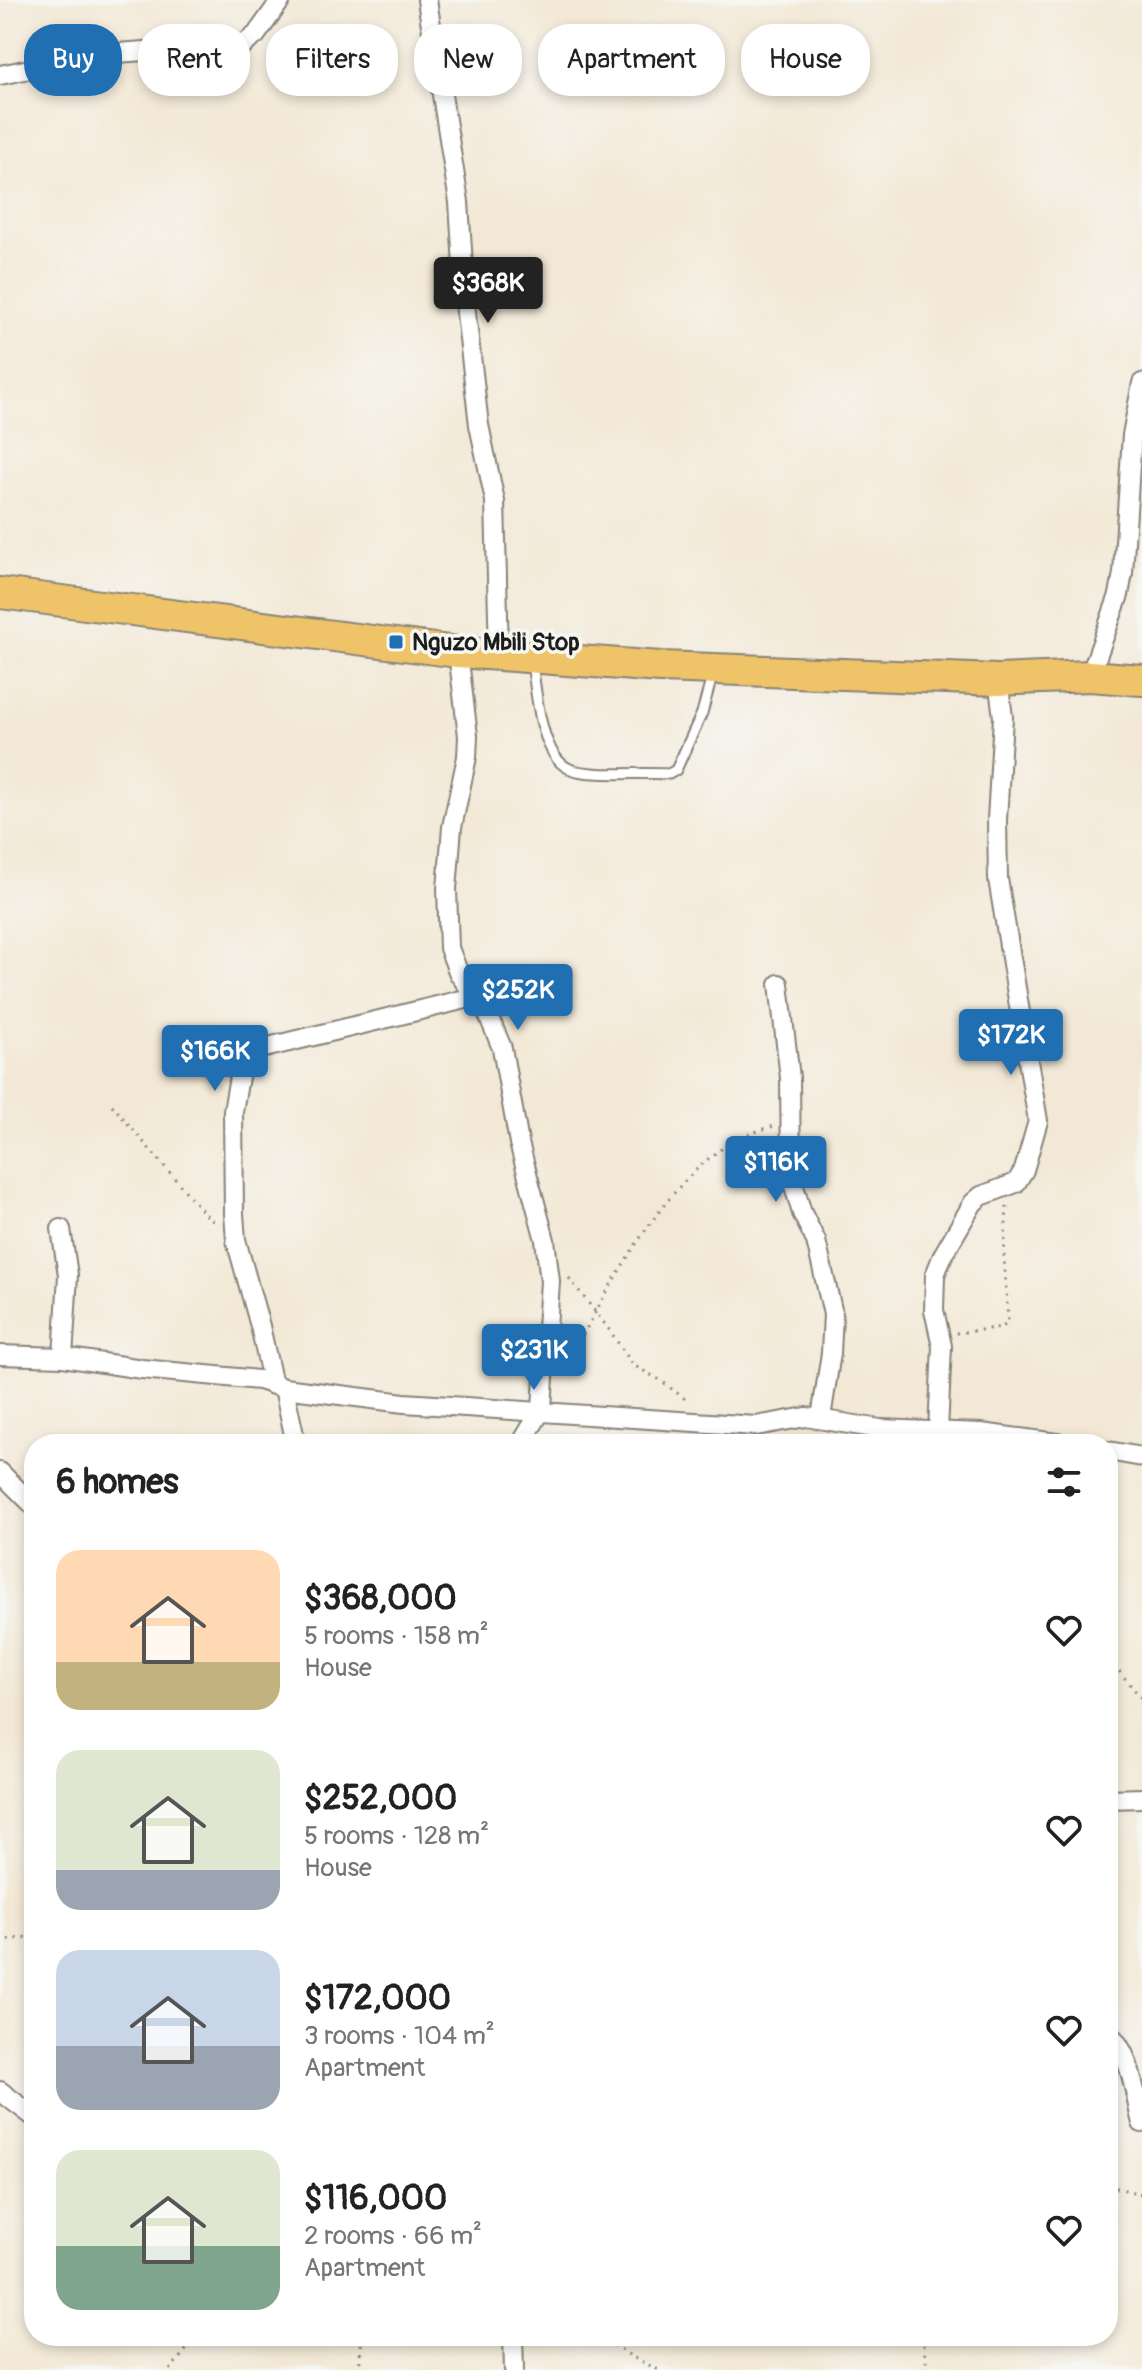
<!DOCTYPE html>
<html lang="en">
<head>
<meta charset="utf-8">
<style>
  :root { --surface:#fff; --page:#f2f2f2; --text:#222; --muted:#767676; --accent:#1f6fb2 }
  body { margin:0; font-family:Pangolin,sans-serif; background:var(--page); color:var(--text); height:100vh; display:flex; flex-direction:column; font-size:30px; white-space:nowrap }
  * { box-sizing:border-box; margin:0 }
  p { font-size:26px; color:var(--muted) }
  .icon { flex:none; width:44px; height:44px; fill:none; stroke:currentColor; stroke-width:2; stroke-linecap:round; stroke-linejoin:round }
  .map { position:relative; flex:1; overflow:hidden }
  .side { position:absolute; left:24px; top:1434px; width:1094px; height:912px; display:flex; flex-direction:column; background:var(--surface); border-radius:32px; box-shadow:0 4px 12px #0003 }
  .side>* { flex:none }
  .guide { position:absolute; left:24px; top:24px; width:1094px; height:72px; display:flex; gap:16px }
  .price { position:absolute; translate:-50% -68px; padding:0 18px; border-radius:8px; background:var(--accent); color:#fff; font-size:26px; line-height:52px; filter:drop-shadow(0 2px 4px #0008) }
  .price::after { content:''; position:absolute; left:50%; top:48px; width:24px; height:18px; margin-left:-12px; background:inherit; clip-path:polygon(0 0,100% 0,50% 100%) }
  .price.on { background:#222; color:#fff }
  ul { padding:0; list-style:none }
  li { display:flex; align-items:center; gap:24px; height:200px; padding:0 32px }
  li span { display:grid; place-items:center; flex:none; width:224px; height:160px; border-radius:24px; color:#555 }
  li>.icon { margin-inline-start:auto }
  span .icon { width:96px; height:96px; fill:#fffc; stroke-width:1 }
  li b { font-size:34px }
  h2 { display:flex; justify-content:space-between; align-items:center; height:96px; padding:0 32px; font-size:34px }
  .pill { padding:0 28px; border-radius:32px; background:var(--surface); box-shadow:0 4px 12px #0003; font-size:28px; line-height:72px }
  .pill.on { background:var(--accent); color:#fff }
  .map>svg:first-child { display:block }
</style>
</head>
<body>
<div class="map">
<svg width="1142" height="2370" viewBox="0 0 1142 2370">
  <rect width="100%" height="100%" fill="#f6f6f2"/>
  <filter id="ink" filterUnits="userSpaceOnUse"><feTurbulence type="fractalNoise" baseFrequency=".0125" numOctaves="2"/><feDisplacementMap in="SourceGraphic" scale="16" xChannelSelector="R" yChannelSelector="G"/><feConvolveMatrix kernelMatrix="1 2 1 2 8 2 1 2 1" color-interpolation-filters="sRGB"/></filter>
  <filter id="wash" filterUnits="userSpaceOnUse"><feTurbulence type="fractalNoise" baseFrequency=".006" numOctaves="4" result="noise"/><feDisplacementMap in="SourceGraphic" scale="32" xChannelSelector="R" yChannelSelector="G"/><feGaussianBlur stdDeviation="1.8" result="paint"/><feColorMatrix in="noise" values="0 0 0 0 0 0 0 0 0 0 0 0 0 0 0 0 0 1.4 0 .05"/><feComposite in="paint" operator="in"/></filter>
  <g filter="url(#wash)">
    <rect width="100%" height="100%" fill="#f3e8d5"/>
  </g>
  <g filter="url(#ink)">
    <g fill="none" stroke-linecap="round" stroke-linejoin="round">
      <defs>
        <path id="service" d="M532,662C536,690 540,757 570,769C591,777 644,772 669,774L676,770L702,713L713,673"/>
        <g id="minor">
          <polyline points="427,0 459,202 466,313 479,425 495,501 499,655"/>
          <polyline points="0,75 103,54 145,51 212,51 244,44 256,35 281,0"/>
          <polyline points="458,652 468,736 467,757 452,827 447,889 449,948 459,974 487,1012 502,1048 519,1143 545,1240 550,1281 542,1409 521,1444"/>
          <polyline points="1090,676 1119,595 1123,573 1132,435 1142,383"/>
          <polyline points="779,984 790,1078 791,1176 802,1213 816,1241 833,1314 831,1353 821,1418"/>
          <polyline points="61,1229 68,1275 63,1357"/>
          <polyline points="0,1355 63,1357 142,1369 259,1380 284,1388 404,1403 756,1426 806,1417 880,1429 981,1433 1065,1444"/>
          <polyline points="273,1385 260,1326 236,1240 234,1214 233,1111 241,1066 248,1055 256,1050 474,997"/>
          <polyline points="284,1388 296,1444"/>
          <polyline points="938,1431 942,1346 934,1310 935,1275 943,1255 973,1203 981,1196 1016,1183 1024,1170 1038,1121 998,879 997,820 1003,717 998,680"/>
          <polyline points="1108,1451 1142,1457"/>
          <polyline points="0,1472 34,1506"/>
          <polyline points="1108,1799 1142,1798"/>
          <path d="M1108,2033C1132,2053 1134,2094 1142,2123"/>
          <polyline points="0,2091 34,2117"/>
          <polyline points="513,2336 514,2370"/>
        </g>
        <polyline id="trunk" points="0,593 458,652 661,667 998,680 1090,676 1142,680"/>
      </defs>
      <use href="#service" stroke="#888278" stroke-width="13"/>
      <use href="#minor" stroke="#888278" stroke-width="22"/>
      <use href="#trunk" stroke="#888278" stroke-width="34"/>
      <g stroke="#888278" stroke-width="3" stroke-dasharray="2 6" stroke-linecap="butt">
        <polyline points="112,1105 205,1214 218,1225"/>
        <polyline points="569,1278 608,1328 633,1365 660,1380 689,1402"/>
        <polyline points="956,1333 1003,1327 1008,1322 1004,1256 1007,1205"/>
        <path d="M564,1370C604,1297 660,1183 734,1141C746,1134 761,1130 774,1126"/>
        <polyline points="1108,1646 1114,1665"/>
        <polyline points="1108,1660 1114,1665 1142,1699"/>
        <polyline points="0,1941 34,1936"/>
        <polyline points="1108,2186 1142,2194"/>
        <polyline points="601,2336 632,2357 659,2370"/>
        <polyline points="923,2336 927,2370"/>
        <polyline points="170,2370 197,2336"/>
        <polyline points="359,2370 362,2336"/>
      </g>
      <use href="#service" stroke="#fff" stroke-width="9"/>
      <use href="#minor" stroke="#fff" stroke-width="18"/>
      <use href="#trunk" stroke="#efc469" stroke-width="30"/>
    </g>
  </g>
  <rect fill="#1f6fb2" stroke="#f6f6f2" stroke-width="3" x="388" y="634" width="16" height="16" rx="4"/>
  <g text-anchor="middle" stroke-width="7" stroke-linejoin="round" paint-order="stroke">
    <g font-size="24" font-weight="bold" fill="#1c1c1c" stroke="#f6f6f2" text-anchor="start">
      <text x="412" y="650">Nguzo Mbili Stop</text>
    </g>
  </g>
</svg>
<b class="price on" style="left:488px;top:325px">$368K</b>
<b class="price" style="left:518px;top:1032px">$252K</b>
<b class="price" style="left:1011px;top:1077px">$172K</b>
<b class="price" style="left:215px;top:1093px">$166K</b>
<b class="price" style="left:776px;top:1204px">$116K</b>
<b class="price" style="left:534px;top:1392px">$231K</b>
<div class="guide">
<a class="pill on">Buy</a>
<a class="pill">Rent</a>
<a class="pill">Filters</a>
<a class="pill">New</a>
<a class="pill">Apartment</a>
<a class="pill">House</a>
</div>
<section class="side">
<h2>6 homes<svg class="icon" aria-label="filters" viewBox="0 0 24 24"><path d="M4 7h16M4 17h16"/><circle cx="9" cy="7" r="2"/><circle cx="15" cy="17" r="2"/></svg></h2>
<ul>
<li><span style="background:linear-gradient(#ffd9b3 70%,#c2b280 0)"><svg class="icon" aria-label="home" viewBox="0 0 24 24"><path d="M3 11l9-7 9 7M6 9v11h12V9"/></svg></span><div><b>$368,000</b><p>5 rooms · 158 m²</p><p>House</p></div><svg class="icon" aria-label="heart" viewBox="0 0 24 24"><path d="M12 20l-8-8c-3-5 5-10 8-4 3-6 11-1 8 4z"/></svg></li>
<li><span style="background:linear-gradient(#dfe7d0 75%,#9aa5b1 0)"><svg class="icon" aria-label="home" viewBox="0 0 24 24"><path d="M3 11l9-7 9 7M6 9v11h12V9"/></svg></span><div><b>$252,000</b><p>5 rooms · 128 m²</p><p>House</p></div><svg class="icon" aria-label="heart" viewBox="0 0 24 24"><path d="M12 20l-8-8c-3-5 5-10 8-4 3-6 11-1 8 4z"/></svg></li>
<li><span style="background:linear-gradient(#c9d6e8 60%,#9aa5b1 0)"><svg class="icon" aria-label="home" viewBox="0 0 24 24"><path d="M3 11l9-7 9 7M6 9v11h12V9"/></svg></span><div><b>$172,000</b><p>3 rooms · 104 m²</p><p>Apartment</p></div><svg class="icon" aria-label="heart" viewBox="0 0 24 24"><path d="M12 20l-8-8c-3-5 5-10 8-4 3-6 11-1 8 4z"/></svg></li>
<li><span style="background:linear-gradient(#dfe7d0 60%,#7fa58c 0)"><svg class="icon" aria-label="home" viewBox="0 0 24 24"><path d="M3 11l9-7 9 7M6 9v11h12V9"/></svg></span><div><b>$116,000</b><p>2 rooms · 66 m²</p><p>Apartment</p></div><svg class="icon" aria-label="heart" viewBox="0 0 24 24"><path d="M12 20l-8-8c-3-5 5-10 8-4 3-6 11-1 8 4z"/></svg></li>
</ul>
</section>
</div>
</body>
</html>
